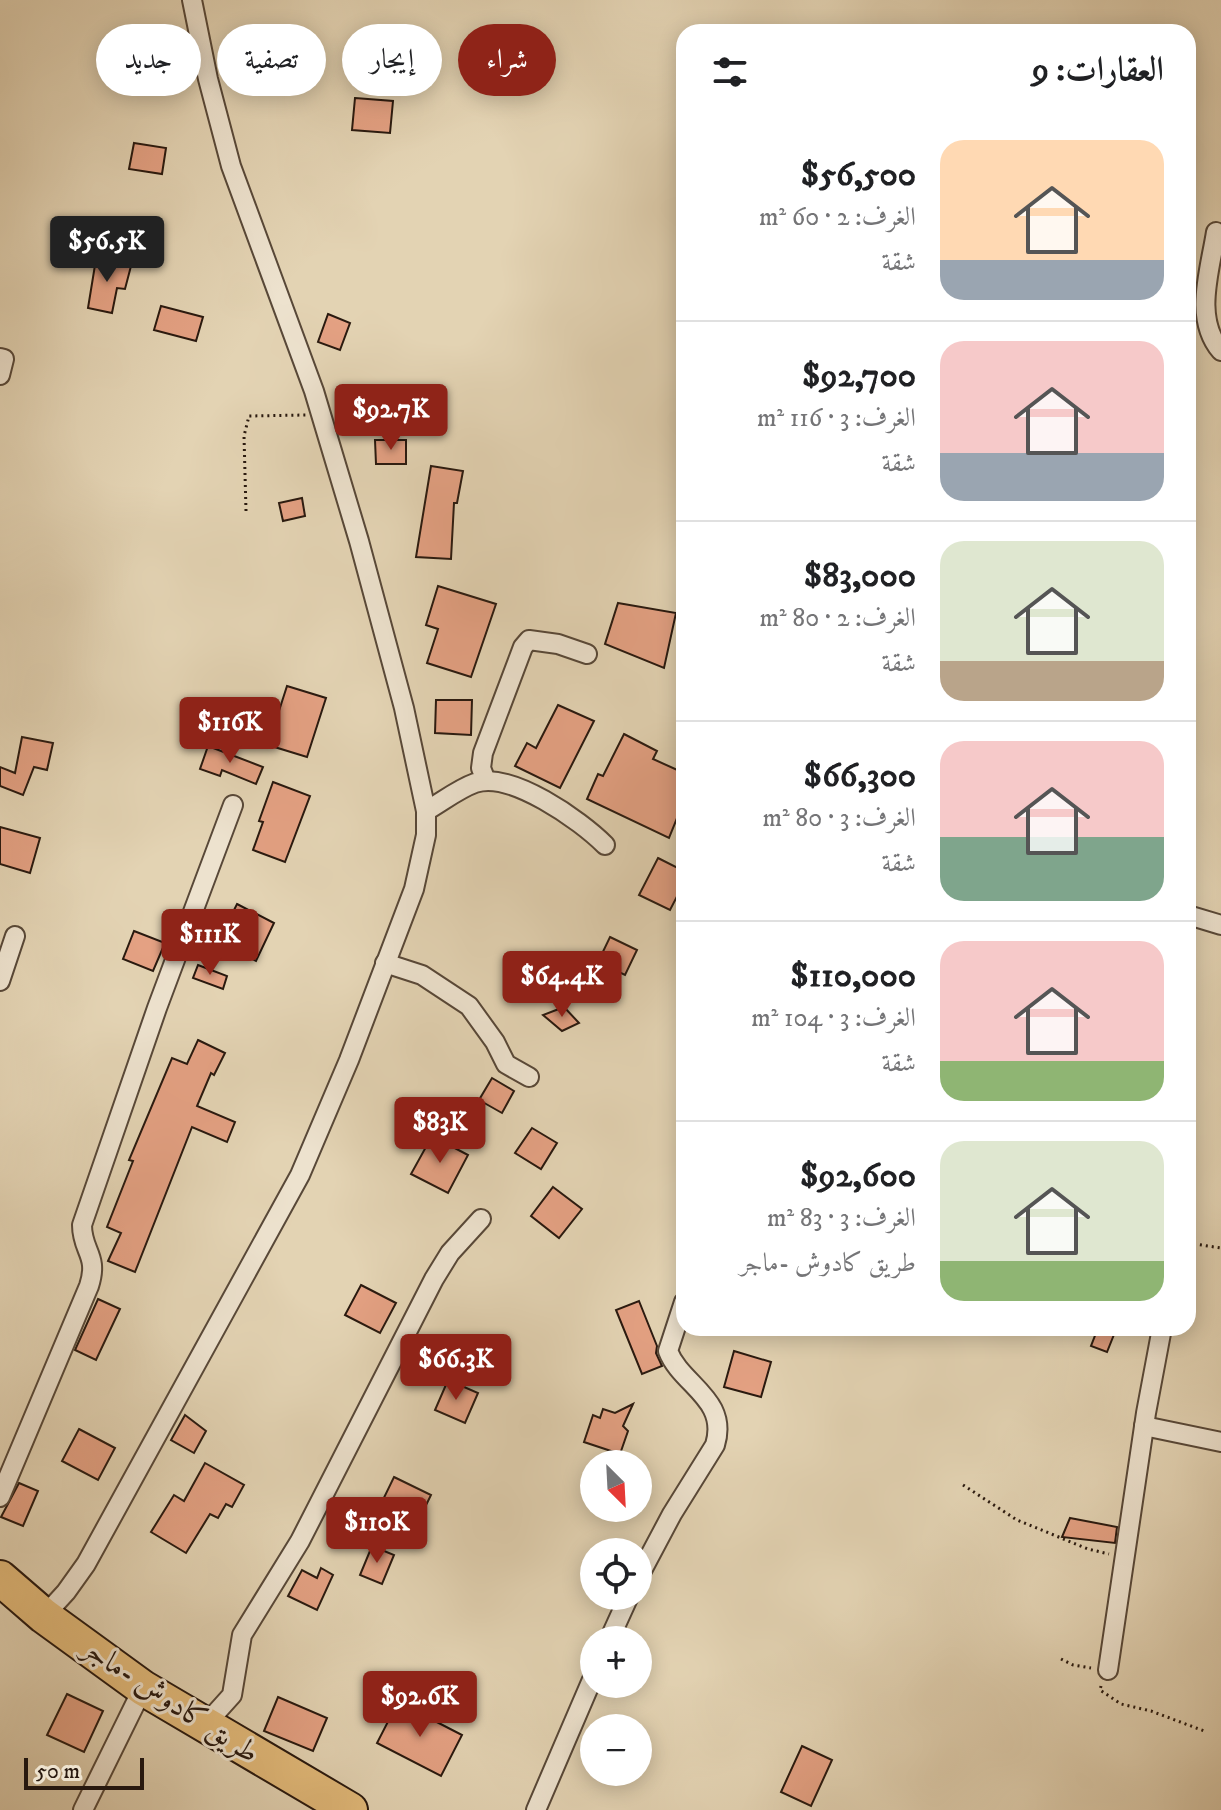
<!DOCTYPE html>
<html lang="ar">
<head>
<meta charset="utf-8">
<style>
  :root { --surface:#fff; --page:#f6f6f6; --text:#202124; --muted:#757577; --line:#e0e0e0; --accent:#8f2418 }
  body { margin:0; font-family:"IM FELL DW Pica",Amiri,serif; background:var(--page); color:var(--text); direction:rtl; height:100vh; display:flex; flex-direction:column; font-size:30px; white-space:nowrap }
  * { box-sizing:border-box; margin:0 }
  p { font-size:26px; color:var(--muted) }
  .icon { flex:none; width:44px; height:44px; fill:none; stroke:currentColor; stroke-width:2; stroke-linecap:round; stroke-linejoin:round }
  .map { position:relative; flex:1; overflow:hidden; direction:ltr }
  .panel { position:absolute; left:676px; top:24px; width:520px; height:1312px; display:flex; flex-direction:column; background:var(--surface); border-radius:24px; box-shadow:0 4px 20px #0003; direction:rtl }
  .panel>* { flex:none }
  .banner { position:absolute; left:24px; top:24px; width:532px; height:72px; direction:rtl; display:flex; gap:16px }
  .needle { width:52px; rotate:156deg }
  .tools { position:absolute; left:580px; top:1450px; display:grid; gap:16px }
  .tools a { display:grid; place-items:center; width:72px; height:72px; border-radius:50%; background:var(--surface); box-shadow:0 4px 20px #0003; font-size:40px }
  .scale { position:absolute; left:24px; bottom:20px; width:120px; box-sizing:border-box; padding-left:8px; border:4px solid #29190f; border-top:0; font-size:22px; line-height:28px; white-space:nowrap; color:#29190f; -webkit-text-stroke:6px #ede2ce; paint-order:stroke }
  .price { position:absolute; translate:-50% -68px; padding:0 18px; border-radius:8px; background:var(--accent); color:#fff; font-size:26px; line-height:52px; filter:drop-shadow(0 2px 4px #0008) }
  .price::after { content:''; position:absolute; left:50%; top:48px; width:24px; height:18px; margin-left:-12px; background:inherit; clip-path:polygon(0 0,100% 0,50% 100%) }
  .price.current { background:#222; color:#fff }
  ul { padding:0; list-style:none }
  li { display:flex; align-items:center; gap:24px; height:200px; padding:0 32px }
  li+li { border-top:2px solid var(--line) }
  li span { display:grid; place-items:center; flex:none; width:224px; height:160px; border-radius:24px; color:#555 }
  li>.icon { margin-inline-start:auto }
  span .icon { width:96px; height:96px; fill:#fffc; stroke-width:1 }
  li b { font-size:34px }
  h2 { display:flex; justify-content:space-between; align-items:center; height:96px; padding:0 32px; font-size:34px }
  .chip { padding:0 28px; border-radius:36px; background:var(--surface); box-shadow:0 4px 20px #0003; font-size:28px; line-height:72px }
  .chip.current { background:var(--accent); color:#fff }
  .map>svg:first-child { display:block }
</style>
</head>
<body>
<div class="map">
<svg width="1221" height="1810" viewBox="0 0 1221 1810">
  <rect width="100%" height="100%" fill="#e3d3b3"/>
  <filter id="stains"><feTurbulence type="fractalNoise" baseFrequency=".0025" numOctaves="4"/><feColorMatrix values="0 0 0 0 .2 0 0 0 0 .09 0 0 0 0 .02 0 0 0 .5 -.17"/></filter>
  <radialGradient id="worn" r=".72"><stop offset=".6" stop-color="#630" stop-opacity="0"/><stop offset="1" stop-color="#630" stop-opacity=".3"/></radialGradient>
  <g fill="#e4a183" stroke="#29190f" stroke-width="2">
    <polygon points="355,98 393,101 390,133 352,130"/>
    <polygon points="134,143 166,148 162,174 129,169"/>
    <polygon points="96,259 131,266 125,289 117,288 112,313 88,308"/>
    <polygon points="161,306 203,317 196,341 154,330"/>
    <polygon points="328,314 350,323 340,350 318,342"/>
    <polygon points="375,440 406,440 406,464 376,464"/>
    <polygon points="431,466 463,471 457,503 454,503 451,559 416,557"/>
    <polygon points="302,498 305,516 283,521 279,503"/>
    <polygon points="438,586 496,604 471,677 427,663 438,629 426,625"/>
    <polygon points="618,603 676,613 664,668 605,644"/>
    <polygon points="287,686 326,698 307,757 268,745"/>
    <polygon points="436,700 472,700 471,735 435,733"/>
    <polygon points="558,705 594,721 560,788 515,766 527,743 536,748"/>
    <polygon points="624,734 657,751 653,759 684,773 684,801 669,838 587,799 598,774 603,776"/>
    <polygon points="22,737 53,743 47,770 34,767 23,795 0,786 0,767 15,773"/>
    <polygon points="208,746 263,767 256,784 222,770 220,776 200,769"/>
    <polygon points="273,782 310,796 285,862 253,850 263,822 259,821"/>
    <polygon points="0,827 40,838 30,873 0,864"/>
    <polygon points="658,858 684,871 684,883 670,910 639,895"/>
    <polygon points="237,904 274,923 256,961 218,942"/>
    <polygon points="134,931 165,943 153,971 123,959"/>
    <polygon points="610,937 637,950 625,975 598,962"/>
    <polygon points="198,965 227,976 223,989 193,978"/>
    <polygon points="564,1007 579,1023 562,1031 543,1015"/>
    <polygon points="198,1040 225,1053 214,1075 211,1073 197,1106 235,1122 227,1142 192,1127 135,1272 108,1261 121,1233 107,1227 133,1161 129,1160 172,1058 187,1064"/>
    <polygon points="492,1078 514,1091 502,1113 479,1100"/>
    <polygon points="532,1128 557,1143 541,1169 515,1153"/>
    <polygon points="432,1136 468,1155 448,1193 411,1174"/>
    <polygon points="553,1187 582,1209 559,1238 531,1216"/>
    <polygon points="361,1285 396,1303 380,1333 345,1315"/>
    <polygon points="98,1299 120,1309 96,1360 75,1350"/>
    <polygon points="639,1301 657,1346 656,1353 662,1366 642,1374 616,1310"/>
    <polygon points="1098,1328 1115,1332 1107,1352 1091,1346"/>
    <polygon points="734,1351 771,1362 761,1397 724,1387"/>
    <polygon points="448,1380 478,1393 465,1423 435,1410"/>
    <polygon points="633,1404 623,1426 628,1431 620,1454 584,1442 593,1415 600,1418 603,1409 615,1413"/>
    <polygon points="185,1415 206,1431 194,1453 171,1440"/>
    <polygon points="79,1429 115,1448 98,1480 62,1461"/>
    <polygon points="205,1463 244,1485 232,1507 226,1504 218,1518 210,1514 186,1553 151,1532 174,1495 184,1501"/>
    <polygon points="394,1477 431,1495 414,1530 377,1512"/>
    <polygon points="19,1483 38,1491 23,1526 1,1517"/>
    <polygon points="1070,1518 1117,1527 1115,1543 1062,1537"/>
    <polygon points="372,1546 394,1555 382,1584 360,1575"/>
    <polygon points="321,1568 333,1575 317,1610 288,1596 302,1570 317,1578"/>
    <polygon points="67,1694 103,1711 84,1752 47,1735"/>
    <polygon points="278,1697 327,1718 313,1751 264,1731"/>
    <polygon points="398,1702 462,1735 441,1776 377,1743"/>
    <polygon points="802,1746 832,1760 811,1806 781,1792"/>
  </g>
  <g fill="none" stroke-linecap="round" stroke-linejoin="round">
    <defs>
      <g id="street">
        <path d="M1216,232C1210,271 1193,318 1221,351"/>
        <polyline points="0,358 4,359 0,375"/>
        <polyline points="486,781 481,768 483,753 523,647 529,640 558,644 587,654"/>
        <path d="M426,811C442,802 458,789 475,783C511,771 580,820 605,845"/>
        <polyline points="1188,915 1221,925"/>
        <polyline points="385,963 422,975 469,1006 495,1042 506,1064 529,1077"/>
        <polyline points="0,981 15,936"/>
        <polyline points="1144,1426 1221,1442"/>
        <path d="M0,1497L89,1286C99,1255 82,1252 82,1225L157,1008L233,805"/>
        <path d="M638,1578L672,1514L715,1445C729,1399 681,1385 668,1351L684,1302"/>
        <polyline points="44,1616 66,1592 86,1564 300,1175 349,1060 414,889 426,835 426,811 404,708 359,541 314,391 231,166 208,79 192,0"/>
        <polyline points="609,1640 629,1596"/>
        <polyline points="1108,1670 1146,1413 1162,1328"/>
        <polyline points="205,1725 232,1695 242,1635 300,1541 434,1279 450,1253 481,1219"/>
        <polyline points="83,1810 143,1688"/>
        <polyline points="536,1810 594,1675"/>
      </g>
      <polyline id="highway" points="0,1578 44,1616 143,1688 350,1810"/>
    </defs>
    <use href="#street" stroke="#584838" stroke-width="22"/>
    <use href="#highway" stroke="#29190f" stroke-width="38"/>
    <g stroke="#29190f" stroke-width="3" stroke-dasharray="2 4" stroke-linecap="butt">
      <polyline points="246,511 244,436 249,416 306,415"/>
      <polyline points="1188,1243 1221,1248"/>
      <polyline points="963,1485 1017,1520 1088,1549 1109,1554"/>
      <polyline points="1061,1659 1073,1665 1091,1668"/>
      <polyline points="1101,1686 1100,1690 1121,1704 1151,1711 1207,1732"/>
    </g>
    <use href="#street" stroke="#ede2ce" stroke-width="18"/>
    <use href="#highway" stroke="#e2ba7a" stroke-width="34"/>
  </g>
  <g text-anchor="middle" stroke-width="6" stroke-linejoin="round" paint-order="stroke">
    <g font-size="30" fill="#29190f" stroke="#ede2ce">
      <text transform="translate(171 1700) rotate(33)" y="10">طريق كادوش -ماجر</text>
    </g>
  </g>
  <rect width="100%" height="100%" filter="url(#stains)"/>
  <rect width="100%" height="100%" fill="url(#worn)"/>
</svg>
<div class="tools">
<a><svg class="needle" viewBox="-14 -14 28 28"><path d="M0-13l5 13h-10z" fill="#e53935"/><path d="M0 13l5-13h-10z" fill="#757577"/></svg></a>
<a><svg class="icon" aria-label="locate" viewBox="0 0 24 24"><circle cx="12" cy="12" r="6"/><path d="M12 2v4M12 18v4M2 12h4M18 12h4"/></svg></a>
<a>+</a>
<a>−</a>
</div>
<div class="scale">50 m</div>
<b class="price current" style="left:107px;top:284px">$56.5K</b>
<b class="price" style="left:391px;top:452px">$92.7K</b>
<b class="price" style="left:230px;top:765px">$116K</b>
<b class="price" style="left:210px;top:977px">$111K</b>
<b class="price" style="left:562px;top:1019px">$64.4K</b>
<b class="price" style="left:440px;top:1165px">$83K</b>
<b class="price" style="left:456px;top:1402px">$66.3K</b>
<b class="price" style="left:377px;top:1565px">$110K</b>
<b class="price" style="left:420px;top:1739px">$92.6K</b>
<div class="banner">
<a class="chip current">شراء</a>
<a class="chip">إيجار</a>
<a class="chip">تصفية</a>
<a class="chip">جديد</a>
</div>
<section class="panel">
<h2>العقارات: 9<svg class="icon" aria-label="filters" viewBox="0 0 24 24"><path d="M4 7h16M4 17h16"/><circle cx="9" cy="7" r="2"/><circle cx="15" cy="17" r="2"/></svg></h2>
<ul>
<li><span style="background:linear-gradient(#ffd9b3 75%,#9aa5b1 0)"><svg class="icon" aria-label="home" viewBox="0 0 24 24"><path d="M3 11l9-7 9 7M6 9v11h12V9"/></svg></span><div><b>$56,500</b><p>الغرف: 2 · 60 m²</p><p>شقة</p></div></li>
<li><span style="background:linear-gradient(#f6c9c9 70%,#9aa5b1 0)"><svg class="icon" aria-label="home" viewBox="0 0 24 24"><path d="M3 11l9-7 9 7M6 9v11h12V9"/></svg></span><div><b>$92,700</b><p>الغرف: 3 · 116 m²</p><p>شقة</p></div></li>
<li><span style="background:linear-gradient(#dfe7d0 75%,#b9a48a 0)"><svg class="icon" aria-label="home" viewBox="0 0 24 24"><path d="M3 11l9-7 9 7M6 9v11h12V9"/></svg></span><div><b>$83,000</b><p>الغرف: 2 · 80 m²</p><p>شقة</p></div></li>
<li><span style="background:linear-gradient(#f6c9c9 60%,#7fa58c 0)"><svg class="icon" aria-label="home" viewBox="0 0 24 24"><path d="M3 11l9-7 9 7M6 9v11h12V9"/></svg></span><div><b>$66,300</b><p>الغرف: 3 · 80 m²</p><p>شقة</p></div></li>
<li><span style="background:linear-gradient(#f6c9c9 75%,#8fb573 0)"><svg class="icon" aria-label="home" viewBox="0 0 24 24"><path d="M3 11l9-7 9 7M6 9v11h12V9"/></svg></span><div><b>$110,000</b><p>الغرف: 3 · 104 m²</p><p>شقة</p></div></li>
<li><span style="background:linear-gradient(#dfe7d0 75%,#8fb573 0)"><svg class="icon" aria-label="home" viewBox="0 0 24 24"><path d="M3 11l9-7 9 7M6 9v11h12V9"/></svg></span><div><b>$92,600</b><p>الغرف: 3 · 83 m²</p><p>طريق كادوش -ماجر</p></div></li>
</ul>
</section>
</div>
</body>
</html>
